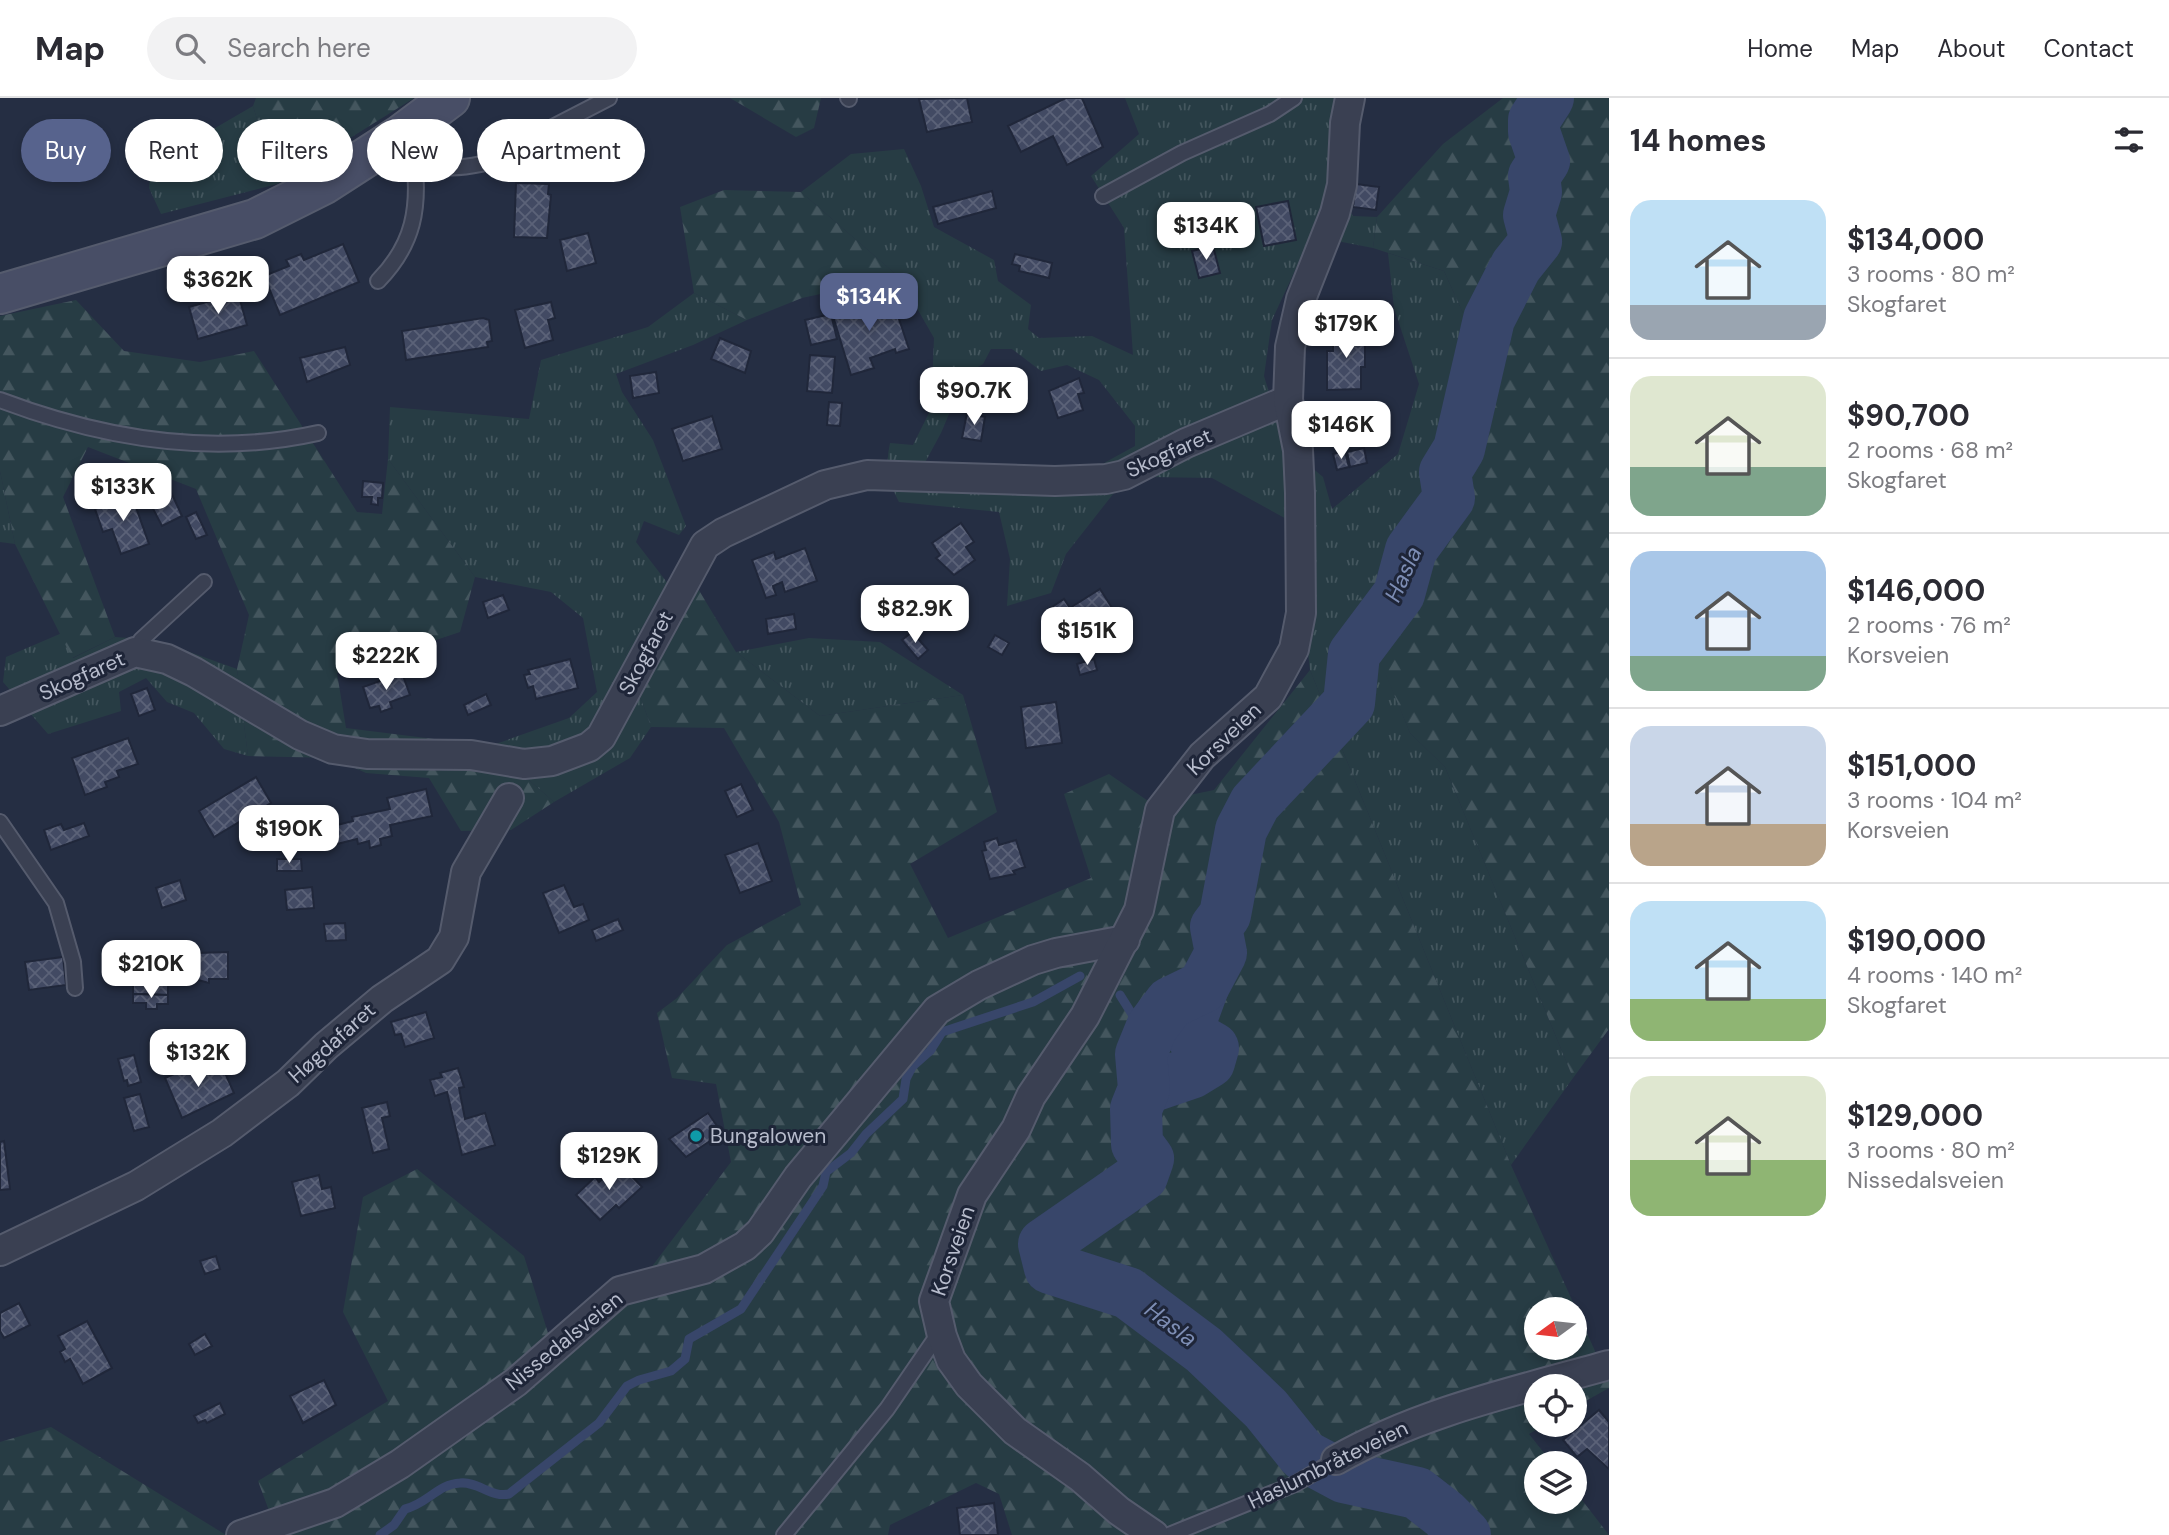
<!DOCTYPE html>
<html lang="en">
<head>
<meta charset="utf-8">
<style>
  :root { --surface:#fff; --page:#f2f2f3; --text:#2b2b33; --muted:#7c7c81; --line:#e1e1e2; --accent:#57638d }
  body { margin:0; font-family:"DM Sans",sans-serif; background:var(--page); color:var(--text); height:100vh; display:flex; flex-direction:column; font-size:26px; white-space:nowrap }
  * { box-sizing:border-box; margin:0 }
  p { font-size:23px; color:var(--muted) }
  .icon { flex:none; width:38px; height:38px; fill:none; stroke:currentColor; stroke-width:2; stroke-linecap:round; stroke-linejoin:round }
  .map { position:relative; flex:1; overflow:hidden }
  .panel { display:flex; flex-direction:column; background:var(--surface); width:560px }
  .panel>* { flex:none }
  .top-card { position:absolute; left:21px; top:21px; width:665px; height:63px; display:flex; gap:14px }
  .needle { width:46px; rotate:255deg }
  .fabs { position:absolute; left:1524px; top:1199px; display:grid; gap:14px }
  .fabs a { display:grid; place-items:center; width:63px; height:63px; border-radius:50%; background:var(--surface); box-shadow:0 4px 10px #0003; font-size:35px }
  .price { position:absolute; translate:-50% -60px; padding:0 16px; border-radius:14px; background:#fff; color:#222; font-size:23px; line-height:46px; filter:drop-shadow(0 2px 4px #0008) }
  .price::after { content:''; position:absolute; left:50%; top:42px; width:21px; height:16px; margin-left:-10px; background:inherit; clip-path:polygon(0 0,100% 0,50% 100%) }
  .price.active { background:var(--accent); color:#fff }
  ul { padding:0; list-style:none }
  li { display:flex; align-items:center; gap:21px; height:175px; padding:0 21px }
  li+li { border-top:2px solid var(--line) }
  li span { display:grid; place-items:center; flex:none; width:196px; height:140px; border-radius:21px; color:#555 }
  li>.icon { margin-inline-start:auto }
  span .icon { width:84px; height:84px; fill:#fffc; stroke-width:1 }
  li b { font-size:30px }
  h2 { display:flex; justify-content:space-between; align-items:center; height:84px; padding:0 21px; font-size:30px }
  .chip { padding:0 24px; border-radius:32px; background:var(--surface); box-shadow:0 4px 10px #0003; font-size:24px; line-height:63px }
  .chip.active { background:var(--accent); color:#fff }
  header { display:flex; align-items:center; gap:42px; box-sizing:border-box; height:98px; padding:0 35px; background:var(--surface); border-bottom:2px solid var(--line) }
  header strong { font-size:33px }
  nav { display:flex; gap:38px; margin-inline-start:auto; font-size:24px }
  .search { width:490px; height:63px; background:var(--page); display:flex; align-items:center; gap:18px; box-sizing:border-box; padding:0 24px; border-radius:38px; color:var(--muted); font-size:26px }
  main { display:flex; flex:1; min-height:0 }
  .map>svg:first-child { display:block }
</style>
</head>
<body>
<header>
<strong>Map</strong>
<div class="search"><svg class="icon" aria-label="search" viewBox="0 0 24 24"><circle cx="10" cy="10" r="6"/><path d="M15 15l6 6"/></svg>Search here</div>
<nav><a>Home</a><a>Map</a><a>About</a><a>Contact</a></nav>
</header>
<main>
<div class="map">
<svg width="1609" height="1437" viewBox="0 0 1609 1437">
  <defs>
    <pattern id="grass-tufts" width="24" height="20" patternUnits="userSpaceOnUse" patternTransform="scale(1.75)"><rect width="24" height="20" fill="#273c44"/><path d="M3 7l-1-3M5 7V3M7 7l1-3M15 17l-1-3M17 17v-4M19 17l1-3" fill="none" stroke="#44565e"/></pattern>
    <pattern id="forest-firs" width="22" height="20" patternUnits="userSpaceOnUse" patternTransform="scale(1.75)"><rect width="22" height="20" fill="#273c44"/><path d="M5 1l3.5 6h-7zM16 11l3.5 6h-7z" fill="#44565e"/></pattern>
    <pattern id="building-cross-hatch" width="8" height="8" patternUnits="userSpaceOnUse" patternTransform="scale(1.75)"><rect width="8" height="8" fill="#424a63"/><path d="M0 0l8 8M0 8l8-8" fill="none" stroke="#5b6278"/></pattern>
  </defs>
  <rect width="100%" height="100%" fill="#252e43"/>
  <g fill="url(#grass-tufts)" fill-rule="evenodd">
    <path d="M1125,0H1335L1331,86L1353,118L1377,119L1373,150L1311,138L1272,222L1264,278L1285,347L1323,379L1332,411L1398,356L1419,286L1394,210L1388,155L1444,173L1477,246L1476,360L1392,454L1357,505L1410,635L1445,669L1573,980L1511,1067L1310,572L1292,424L1212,380L1149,379L1117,391L1066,456L1051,495L1007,508L1010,461L999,414L899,404C888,383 885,369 890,345L913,347L931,311L934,240L899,179L801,94L851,56L904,51L921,88L934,129L994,162L998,183L1031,207L1028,231L1039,240L1092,238L1133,257L1124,130L1091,78L1139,36ZM991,251H1012L1041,273L1067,267L1099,282L1135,328V348L1053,393L921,372L941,335L966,276L983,266Z"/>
    <polygon points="253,8 277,86 161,116 149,90 151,61 162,49 210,33"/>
    <polygon points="694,195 747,222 693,247 616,276 622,294 653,342 686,428 679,437 644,423 636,444 669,487 625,555 651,629 630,660 554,704 490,648 569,620 597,594 583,520 551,494 475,479 388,361 390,309 529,321 541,262 648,229"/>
    <polygon points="0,373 15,446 0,444"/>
    <polygon points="62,535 73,560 115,539 156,542 237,571 248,658 224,651 194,615 167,604 146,580 119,594 121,613 48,636 3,584 6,559"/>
    <polygon points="809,540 880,544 963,597 820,618 736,554"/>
  </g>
  <g fill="url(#forest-firs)" fill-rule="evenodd">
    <polygon points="256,0 414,0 277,86 253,8"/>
    <polygon points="730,0 821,0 814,30 796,39"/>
    <polygon points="1503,0 1609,0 1609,931 1573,980 1445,669 1410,635 1356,505 1392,454 1476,360 1477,246 1444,173 1373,150 1377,119 1443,46"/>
    <polygon points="724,92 801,94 899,179 802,200 747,222 694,195 680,109"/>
    <polygon points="76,202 124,253 200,264 254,253 357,414 382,416 388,361 475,479 460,534 337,575 346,630 490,648 554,704 511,732 461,733 429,680 366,675 333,660 248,658 237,571 249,517 196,391 88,349 63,399 115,539 72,560 15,446 0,373 0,218"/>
    <path d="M669,487L697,489L736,554L820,618L963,597L997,714L910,766L948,840L1091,780L1064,696L1109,676L1151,705L1214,692L1310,572L1511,1067L1609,1284V1290L1575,1309V1288H1536V1326L1545,1327L1529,1336L1552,1365H1536V1404H1575V1393L1609,1437H1012L999,1396L976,1385L890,1427L888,1437H278L258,1383L388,1303L343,1214L363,1099L417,1071L524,1158L548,1235L647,1175L731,1064L716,986L672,980L657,915L677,900L727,847L801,807L779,724L724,630L651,629L625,555ZM1536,1211H1575V1250H1536Z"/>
    <polygon points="51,1329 226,1437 0,1437 0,1344"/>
  </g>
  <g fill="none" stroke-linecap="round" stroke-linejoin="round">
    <g stroke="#38466a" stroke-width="9">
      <polyline points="1120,897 1137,924 1152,929"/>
      <path d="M380,1437L394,1427L405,1411C427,1406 438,1386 460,1385C478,1383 491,1400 509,1396L599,1325L627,1288L639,1282L671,1273L685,1261L689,1241L741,1211L823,1088L826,1074L851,1055L866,1036L903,1001L906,981L912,969L930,953L942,934L1033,904L1080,878"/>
    </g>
    <g stroke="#38466a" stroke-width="52">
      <polyline points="1144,991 1191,975 1209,964 1213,950 1192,938 1191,922 1203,889"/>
      <polyline points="1465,1437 1444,1416 1417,1395 1344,1379 1303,1357 1266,1311 1204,1252 1128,1195 1050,1170 1044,1146 1142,1078 1148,1061 1137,1046 1136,1011 1144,991 1141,956 1152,929 1170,905 1203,889 1221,855 1216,829 1225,817 1241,732 1255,705 1349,605 1354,556 1399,496 1411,452 1449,400 1445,374 1459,351 1489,221 1516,168 1536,143 1529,117 1536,94 1534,78 1544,63 1534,34 1534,22 1548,0"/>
    </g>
  </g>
  <g fill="url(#building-cross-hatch)" stroke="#20273a" stroke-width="2">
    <polygon points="967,0 972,24 927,34 919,1"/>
    <polygon points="1066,0 1082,0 1103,49 1067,67 1053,38 1021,54 1008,28"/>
    <polygon points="516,85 549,86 548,96 551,97 547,140 514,139"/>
    <polygon points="1356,86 1379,89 1376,112 1353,109"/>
    <polygon points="992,93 996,110 938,126 933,109"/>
    <polygon points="1288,103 1296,142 1264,148 1256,109"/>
    <polygon points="588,135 596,165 567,173 560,142"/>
    <polygon points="343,146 359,184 280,217 264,178 289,168 286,162 301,156 304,162"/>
    <polygon points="1213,148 1220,175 1199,180 1192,153"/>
    <polygon points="1015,156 1052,165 1049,180 1019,173 1020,168 1012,166"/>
    <polygon points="238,195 247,227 198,241 189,209"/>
    <polygon points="886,197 892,217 897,215 909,251 896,255 895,251 870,260 874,270 851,277 832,215"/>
    <polygon points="551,204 555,220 548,222 553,242 525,250 515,212"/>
    <polygon points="831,216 837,241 811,247 805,222"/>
    <polygon points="483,220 489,222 492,243 487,244 488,249 406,262 402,233"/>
    <polygon points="1333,231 1365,231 1365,269 1361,269 1361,291 1327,292 1327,253 1333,253"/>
    <polygon points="720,240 751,253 745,275 711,261"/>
    <polygon points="345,249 350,267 307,284 300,260"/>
    <polygon points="810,257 835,259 832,295 807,293"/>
    <polygon points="656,274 659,295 633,300 630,278"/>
    <polygon points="1079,280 1084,295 1078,296 1083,312 1058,320 1049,293"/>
    <polygon points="829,304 842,305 840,328 827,327"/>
    <polygon points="967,315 985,319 981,343 962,340"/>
    <polygon points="712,318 722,351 683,363 672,331"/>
    <polygon points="1364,350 1367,365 1350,369 1347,354"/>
    <polygon points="1345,353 1349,369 1337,372 1333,356"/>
    <polygon points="363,383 383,385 382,400 378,400 378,407 371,406 372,399 362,399"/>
    <polygon points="101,385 105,404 85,408 81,389"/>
    <polygon points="170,392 182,418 162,428 149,403"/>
    <polygon points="118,397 120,402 132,398 149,446 121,456 112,431 103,434 95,411 106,407 105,401"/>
    <polygon points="196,414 207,437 196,441 186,419"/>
    <polygon points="961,425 974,444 966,449 975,462 954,477 936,460 940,457 932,445"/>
    <polygon points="805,450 817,483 785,494 782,484 773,488 776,497 766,500 752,462 774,454 776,461"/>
    <polygon points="1100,491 1114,513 1105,519 1109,525 1097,533 1093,527 1066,544 1046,513 1064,501 1070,510"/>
    <polygon points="890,494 893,520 865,523 863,502 872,501 872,496"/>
    <polygon points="503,497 509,512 488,520 483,504"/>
    <polygon points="794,516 796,531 768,536 766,521"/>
    <polygon points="912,534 928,552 918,561 902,542"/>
    <polygon points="995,537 1009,545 1002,557 988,549"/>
    <polygon points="570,561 578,590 536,601 533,588 528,590 524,577 530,576 528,572"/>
    <polygon points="1094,561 1097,572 1080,577 1077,566"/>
    <polygon points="402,575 410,597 390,604 392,610 381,614 379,608 370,610 363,589"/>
    <polygon points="147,590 155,612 139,618 131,596"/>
    <polygon points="486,596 491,607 468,617 464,607"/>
    <polygon points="1056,604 1062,645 1026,650 1021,609"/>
    <polygon points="128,640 138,666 117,673 119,679 105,684 107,689 85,697 72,660"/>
    <polygon points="256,679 271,705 214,739 199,713"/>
    <polygon points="741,686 753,712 737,719 725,693"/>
    <polygon points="426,691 432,718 390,727 392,738 380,741 381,747 370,750 369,743 358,746 357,741 337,746 333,728 353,723 352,719 390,711 387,700"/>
    <polygon points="84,725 89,738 51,752 44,732 61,726 64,732"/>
    <polygon points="997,740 999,747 1016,742 1025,769 1013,773 1015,776 990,781 982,753 986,752 984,744"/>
    <polygon points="758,745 772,783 740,795 725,757"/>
    <polygon points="277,761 301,761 302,773 277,773"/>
    <polygon points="180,782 186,802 162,810 156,790"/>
    <polygon points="564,787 574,809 583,806 589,822 559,835 543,795"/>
    <polygon points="312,789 314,810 287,812 285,792"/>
    <polygon points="618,821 623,832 596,843 592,832"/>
    <polygon points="345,825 346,842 326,843 324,826"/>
    <polygon points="228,854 228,881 209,881 209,885 198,882 197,855"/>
    <polygon points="63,859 66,887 29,892 25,864"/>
    <polygon points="147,875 168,875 168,897 133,896 133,883 147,883"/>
    <polygon points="133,896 168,897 168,906 157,906 157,911 146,911 146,905 133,905"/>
    <polygon points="426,914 434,940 405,949 401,936 395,937 391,924"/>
    <polygon points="134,957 141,984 128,988 127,982 124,983 118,961"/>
    <polygon points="192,968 197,979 222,968 234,995 182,1020 165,980"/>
    <polygon points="458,970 464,989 459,990 465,1021 485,1015 495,1047 462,1057 447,994 435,998 430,982 442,979 440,975"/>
    <polygon points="140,996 149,1029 134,1033 124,1000"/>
    <polygon points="387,1004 390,1018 382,1020 389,1051 373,1055 362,1010"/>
    <polygon points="708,1015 722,1035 686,1059 669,1041"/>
    <polygon points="4,1043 10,1091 0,1092 0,1044"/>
    <polygon points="619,1065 642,1089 619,1110 616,1107 600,1122 576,1097 595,1079 599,1084"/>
    <polygon points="319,1077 322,1091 331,1089 335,1110 301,1118 292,1084"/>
    <polygon points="216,1158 220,1171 205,1176 200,1163"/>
    <polygon points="19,1205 30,1227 4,1240 0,1233 0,1215"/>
    <polygon points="87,1223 112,1270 83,1286 70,1261 65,1264 60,1254 65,1251 58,1238"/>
    <polygon points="205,1236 212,1248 195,1257 189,1246"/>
    <polygon points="324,1282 336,1307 303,1325 290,1298"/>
    <polygon points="220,1305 225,1316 207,1325 205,1322 198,1325 194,1318"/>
    <polygon points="1599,1312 1609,1324 1609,1371 1587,1351 1577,1359 1563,1342"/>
    <polygon points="994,1405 998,1437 960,1437 957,1410"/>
  </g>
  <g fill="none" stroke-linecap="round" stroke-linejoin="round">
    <defs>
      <g id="service">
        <polyline points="848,0 849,1"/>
        <path d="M399,39C416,72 448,73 481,66L609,0"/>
        <polyline points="1103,98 1182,55 1270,16 1294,0"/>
        <path d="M378,183C414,146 420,110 414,59"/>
        <path d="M0,302C103,341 210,359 318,335"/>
        <polyline points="135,554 141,542 204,484"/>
        <polyline points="0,724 56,805 73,864 75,890"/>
        <polyline points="784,1437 887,1311 935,1241 942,1238"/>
        <polyline points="1169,1437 1295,1386 1336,1362"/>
      </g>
      <g id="minor">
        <polyline points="0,613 135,554 167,561 194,574 300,637 333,651 367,656 471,657 524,666 552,663 589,649 601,639 705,447 723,435 825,387 867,377 1055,383 1106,381 1124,377 1186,345 1288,302"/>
        <polyline points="0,1153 136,1088 222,1035 288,985 326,948 382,901 440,862 454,839 466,774 509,700"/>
        <path d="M1336,1362C1420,1314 1516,1293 1609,1267"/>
        <polyline points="241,1437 335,1405 400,1366 516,1284 620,1193 704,1171 745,1148 760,1134 798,1079 937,912 979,887 1033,862 1056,855 1125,842"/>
        <polyline points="1154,1437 1119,1413 1080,1379 1015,1333 969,1287 951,1262 942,1238 934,1203 972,1097 1016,1031 1031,998 1085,918 1139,812 1160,712 1202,658 1268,599 1294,551 1301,515 1300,395 1298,352 1288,302 1290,249 1301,201 1335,115 1342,87 1345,25 1350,0"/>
      </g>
      <polyline id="secondary" points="0,196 255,121 323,87 399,38 450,0"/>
    </defs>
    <use href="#service" stroke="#555b6d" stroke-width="18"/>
    <use href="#minor" stroke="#555b6d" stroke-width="32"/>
    <use href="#secondary" stroke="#555b6d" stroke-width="42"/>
    <use href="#service" stroke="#3a4052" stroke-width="14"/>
    <use href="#minor" stroke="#3a4052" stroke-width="28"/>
    <use href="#secondary" stroke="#484e66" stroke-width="38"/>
  </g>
  <circle fill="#0f9aa8" stroke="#1e2538" stroke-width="2.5" cx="696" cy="1038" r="7"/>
  <g text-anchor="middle" stroke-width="6" stroke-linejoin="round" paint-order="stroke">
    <g font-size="21" fill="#b7bccc" stroke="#1e2538">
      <text transform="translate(1169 355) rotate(-24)" y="7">Skogfaret</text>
      <text transform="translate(646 555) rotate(-62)" y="7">Skogfaret</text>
      <text transform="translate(82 578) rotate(-24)" y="7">Skogfaret</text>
      <text transform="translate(1224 641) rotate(-44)" y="7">Korsveien</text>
      <text transform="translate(332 945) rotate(-42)" y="7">Høgdafaret</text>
      <text transform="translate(953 1153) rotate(-71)" y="7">Korsveien</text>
      <text transform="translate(564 1243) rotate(-39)" y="7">Nissedalsveien</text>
      <text transform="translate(1328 1367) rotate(-26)" y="7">Haslumbråteveien</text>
    </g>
    <g font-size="21" fill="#b7bccc" stroke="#1e2538" text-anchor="start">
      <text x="710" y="1045">Bungalowen</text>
    </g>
    <g font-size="23" font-style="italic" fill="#7d8db4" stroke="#1e2538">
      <text transform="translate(1403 476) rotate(-66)" y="8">Hasla</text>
      <text transform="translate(1171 1226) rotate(37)" y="8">Hasla</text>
    </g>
  </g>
</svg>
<div class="fabs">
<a><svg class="needle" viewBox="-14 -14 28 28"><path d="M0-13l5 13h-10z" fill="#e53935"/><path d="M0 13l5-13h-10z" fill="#7c7c81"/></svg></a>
<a><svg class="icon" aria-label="locate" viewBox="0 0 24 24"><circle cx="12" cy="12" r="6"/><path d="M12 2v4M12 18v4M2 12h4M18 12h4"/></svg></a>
<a><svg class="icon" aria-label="layers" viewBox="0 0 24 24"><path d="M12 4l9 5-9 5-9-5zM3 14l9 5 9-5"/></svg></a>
</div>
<b class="price" style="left:1206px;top:164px">$134K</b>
<b class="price" style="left:218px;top:218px">$362K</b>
<b class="price active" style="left:869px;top:235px">$134K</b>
<b class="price" style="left:1346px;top:262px">$179K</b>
<b class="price" style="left:974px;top:329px">$90.7K</b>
<b class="price" style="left:1341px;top:363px">$146K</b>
<b class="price" style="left:123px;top:425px">$133K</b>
<b class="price" style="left:915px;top:547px">$82.9K</b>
<b class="price" style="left:1087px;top:569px">$151K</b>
<b class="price" style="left:386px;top:594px">$222K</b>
<b class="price" style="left:289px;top:767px">$190K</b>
<b class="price" style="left:151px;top:902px">$210K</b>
<b class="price" style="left:198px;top:991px">$132K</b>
<b class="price" style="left:609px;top:1094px">$129K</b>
<div class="top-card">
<a class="chip active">Buy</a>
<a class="chip">Rent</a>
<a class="chip">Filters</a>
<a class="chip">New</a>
<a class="chip">Apartment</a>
</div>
</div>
<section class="panel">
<h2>14 homes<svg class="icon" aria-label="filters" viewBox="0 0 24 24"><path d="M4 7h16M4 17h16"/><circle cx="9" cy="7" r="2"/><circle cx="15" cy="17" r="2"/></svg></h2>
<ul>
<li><span style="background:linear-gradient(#bfe0f5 75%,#9aa5b1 0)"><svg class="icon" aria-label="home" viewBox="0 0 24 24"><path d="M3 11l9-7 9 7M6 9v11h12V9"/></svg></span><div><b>$134,000</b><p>3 rooms · 80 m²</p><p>Skogfaret</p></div></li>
<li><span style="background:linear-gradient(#dfe7d0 65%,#7fa58c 0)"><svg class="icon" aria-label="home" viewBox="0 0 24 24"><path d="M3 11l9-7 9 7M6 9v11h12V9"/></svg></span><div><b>$90,700</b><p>2 rooms · 68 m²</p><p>Skogfaret</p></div></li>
<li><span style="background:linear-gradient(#a9c7e8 75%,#7fa58c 0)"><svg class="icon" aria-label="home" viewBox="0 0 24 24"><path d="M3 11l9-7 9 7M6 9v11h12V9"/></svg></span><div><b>$146,000</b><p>2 rooms · 76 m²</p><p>Korsveien</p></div></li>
<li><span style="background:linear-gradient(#c9d6e8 70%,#b9a48a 0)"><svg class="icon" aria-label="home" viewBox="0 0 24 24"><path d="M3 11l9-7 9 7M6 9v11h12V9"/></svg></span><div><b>$151,000</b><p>3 rooms · 104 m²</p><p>Korsveien</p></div></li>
<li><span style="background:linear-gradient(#bfe0f5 70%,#8fb573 0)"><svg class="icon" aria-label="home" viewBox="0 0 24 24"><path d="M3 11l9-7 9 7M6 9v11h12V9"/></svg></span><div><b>$190,000</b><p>4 rooms · 140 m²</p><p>Skogfaret</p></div></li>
<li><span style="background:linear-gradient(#dfe7d0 60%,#8fb573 0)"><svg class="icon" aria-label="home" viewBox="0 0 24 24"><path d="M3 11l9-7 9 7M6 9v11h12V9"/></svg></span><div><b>$129,000</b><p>3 rooms · 80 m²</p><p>Nissedalsveien</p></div></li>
</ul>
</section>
</main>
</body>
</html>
